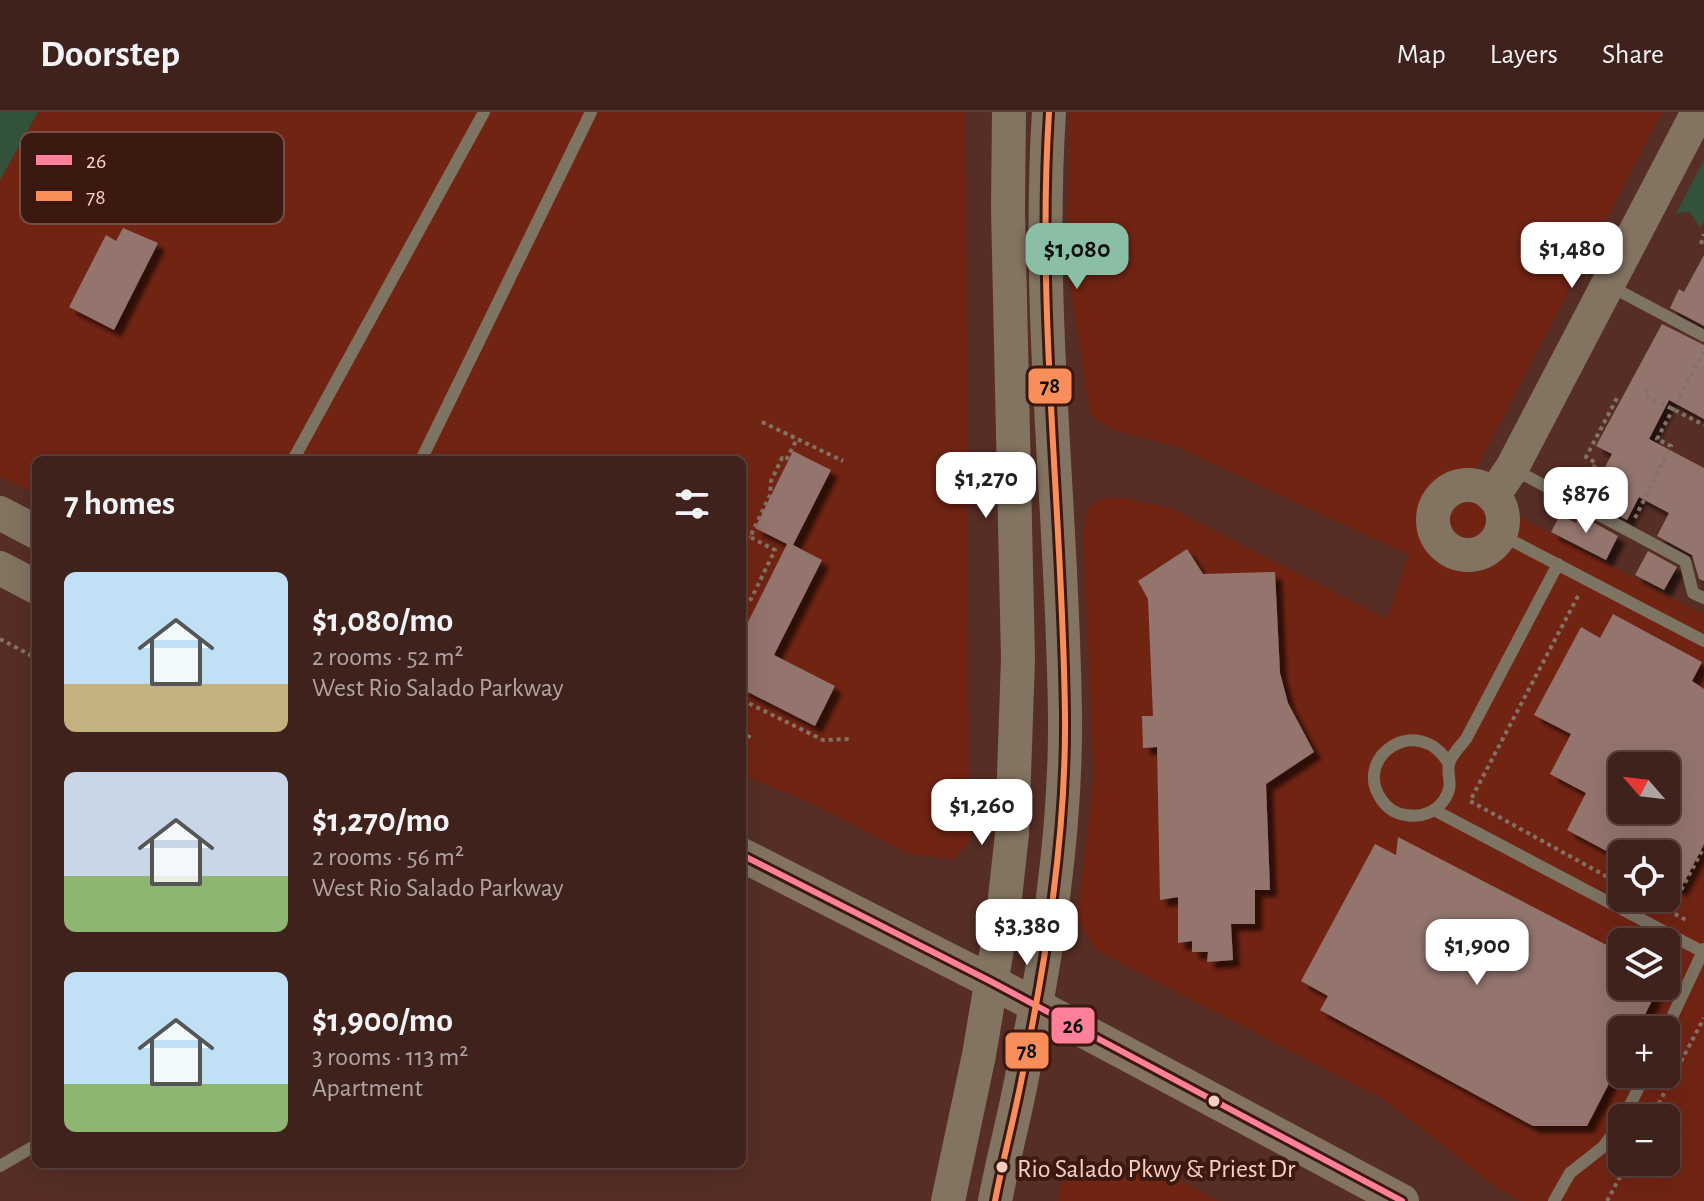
<!DOCTYPE html>
<html lang="en">
<head>
<meta charset="utf-8">
<style>
  :root { --surface:#40221c; --page:#472a25; --text:#f1f3f6; --muted:#aea4a3; --line:#593f3b; --accent:#8abfa5 }
  body { margin:0; font-family:"Alegreya Sans",sans-serif; background:var(--page); color:var(--text); height:100vh; display:flex; flex-direction:column; font-size:30px; white-space:nowrap }
  * { box-sizing:border-box; margin:0 }
  p { font-size:26px; color:var(--muted) }
  .icon { flex:none; width:44px; height:44px; fill:none; stroke:currentColor; stroke-width:2; stroke-linecap:round; stroke-linejoin:round }
  .map { position:relative; flex:1; overflow:hidden }
  .drawer { position:absolute; left:32px; top:344px; width:714px; height:712px; display:flex; flex-direction:column; background:var(--surface); border-radius:12px; box-shadow:0 8px 32px #0002,0 0 0 2px var(--line) }
  .drawer>* { flex:none }
  .needle { width:52px; rotate:298deg }
  .controls { position:absolute; left:1608px; top:640px; display:grid; gap:16px }
  .controls a { display:grid; place-items:center; width:72px; height:72px; border-radius:12px; background:var(--surface); box-shadow:0 8px 32px #0002,0 0 0 2px var(--line); font-size:40px }
  .price { position:absolute; translate:-50% -68px; padding:0 18px; border-radius:16px; background:#fff; color:#222; font-size:26px; line-height:52px; filter:drop-shadow(0 2px 4px #0008) }
  .price::after { content:''; position:absolute; left:50%; top:48px; width:24px; height:18px; margin-left:-12px; background:inherit; clip-path:polygon(0 0,100% 0,50% 100%) }
  .price.active { background:var(--accent); color:#111 }
  ul { padding:0; list-style:none }
  li { display:flex; align-items:center; gap:24px; height:200px; padding:0 32px }
  li span { display:grid; place-items:center; flex:none; width:224px; height:160px; border-radius:12px; color:#555 }
  li>.icon { margin-inline-start:auto }
  span .icon { width:96px; height:96px; fill:#fffc; stroke-width:1 }
  li b { font-size:34px }
  h2 { display:flex; justify-content:space-between; align-items:center; height:96px; padding:0 32px; font-size:34px }
  header { display:flex; align-items:center; gap:48px; box-sizing:border-box; height:112px; padding:0 40px; background:var(--surface); border-bottom:2px solid var(--line) }
  header strong { font-size:38px }
  nav { display:flex; gap:44px; margin-inline-start:auto; font-size:28px }
  .map>svg:first-child { display:block }
</style>
</head>
<body>
<header>
<strong>Doorstep</strong>
<nav><a>Map</a><a>Layers</a><a>Share</a></nav>
</header>
<div class="map">
<svg width="1704" height="1089" viewBox="0 0 1704 1089">
  <defs>
    <filter id="shadow"><feDropShadow dx="7" dy="7" stdDeviation="2" flood-color="#0009"/></filter>
  </defs>
  <rect width="100%" height="100%" fill="#562e25"/>
  <g fill="#722413" fill-rule="evenodd">
    <polygon points="38,0 966,0 969,729 954,747 909,742 812,691 742,663 742,348 36,348 36,383 0,364 0,68"/>
    <path d="M1070,0H1662L1466,376L1704,503V1089H1521L1498,1077L1385,988L1096,838L1077,807L1094,666L1083,419L1089,395L1104,386H1124L1171,396L1387,507L1409,443L1177,335L1111,317L1090,302L1067,149ZM1622,654H1666V698H1622ZM1622,742H1666V786H1622ZM1622,830H1666V874H1622ZM1622,918H1666V962H1622ZM1622,1006H1666V1050H1622Z"/>
    <polygon points="1152,1053 1218,1089 1058,1089 1061,1070"/>
  </g>
  <g fill="#33523a">
    <polygon points="0,0 38,0 0,68"/>
    <polygon points="1704,48 1704,109 1700,116 1690,100 1676,101"/>
  </g>
  <g fill="#94746d" fill-rule="evenodd" filter="url(#shadow)">
    <polygon points="123,116 158,131 114,218 69,195 106,123 116,129"/>
    <polygon points="1704,143 1704,214 1670,196 1679,177 1684,180"/>
    <polygon points="1662,212 1704,233 1704,307 1669,288 1649,327 1704,356 1704,469 1699,467 1692,443 1657,424 1669,401 1639,385 1627,408 1588,387 1612,342 1596,334"/>
    <polygon points="793,339 831,358 793,433 822,448 774,543 835,574 815,614 742,577 742,522 787,432 755,416"/>
    <polygon points="1560,403 1576,411 1580,403 1618,424 1606,448 1551,420"/>
    <polygon points="1187,437 1203,462 1275,460 1280,561 1288,591 1314,640 1266,672 1270,778 1255,778 1255,812 1231,812 1233,848 1207,850 1208,840 1192,840 1192,829 1178,831 1178,785 1160,788 1157,635 1143,636 1142,604 1153,604 1148,487 1138,469"/>
    <polygon points="1648,439 1677,455 1664,478 1635,463"/>
    <path d="M1613,502L1702,550L1692,569L1704,577V732L1680,778L1666,770V742H1612L1567,718L1586,681L1550,662L1571,622L1534,603L1581,515L1600,526ZM1622,654H1666V698H1622Z"/>
    <polygon points="1398,725 1622,841 1622,874 1638,874 1655,883 1637,918 1622,918 1622,941 1614,943 1611,950 1616,958 1587,1014 1533,1014 1320,898 1328,884 1301,869 1375,732 1396,743"/>
  </g>
  <g fill="none" stroke-linecap="round" stroke-linejoin="round">
    <g stroke="#837366" stroke-width="4" stroke-dasharray="4 4" stroke-linecap="butt">
      <polyline points="1701,132 1704,122"/>
      <polyline points="1647,277 1645,283 1704,313"/>
      <polyline points="762,310 843,349"/>
      <polyline points="1583,378 1596,351 1586,345 1617,286"/>
      <polyline points="1635,406 1671,334 1657,327 1704,239"/>
      <polyline points="742,421 750,425"/>
      <polyline points="1578,484 1470,689 1622,773"/>
      <polyline points="742,492 751,487 775,438 750,425 770,383 771,369 782,346 786,348 797,327"/>
      <polyline points="0,527 36,546"/>
      <polyline points="742,588 823,628 849,627"/>
      <polyline points="742,627 746,629 750,623"/>
      <polyline points="1647,786 1686,808"/>
      <polyline points="1670,799 1704,735"/>
      <polyline points="1651,1006 1704,906"/>
      <polyline points="1607,1089 1628,1050"/>
    </g>
    <g stroke="#7e7463" stroke-width="12">
      <polyline points="1608,173 1704,224"/>
      <polyline points="293,348 484,0"/>
      <polyline points="421,348 591,0"/>
      <polyline points="1515,358 1685,449 1693,481 1704,486"/>
      <polyline points="1499,422 1704,529"/>
      <path d="M1449,652C1419,600 1352,644 1381,687C1387,696 1396,702 1406,703C1421,706 1436,700 1444,688C1455,672 1446,666 1449,652C1450,645 1461,633 1466,627L1558,452"/>
      <polyline points="1434,698 1703,840"/>
      <polyline points="1666,918 1704,837"/>
      <polyline points="1620,950 1622,951"/>
      <polyline points="1624,1006 1645,962"/>
      <polyline points="0,1054 36,1033"/>
      <polyline points="1554,1089 1570,1061 1603,1035 1622,1010"/>
    </g>
    <g stroke="#837461" stroke-width="34">
      <circle cx="1468" cy="408" r="35"/>
      <polyline points="1493,384 1512,356 1698,0"/>
      <polyline points="0,401 36,420"/>
      <polyline points="0,456 36,475"/>
      <polyline points="742,743 990,869 1402,1089"/>
      <polyline points="948,1089 979,943 1004,795 1012,722 1018,546 1008,97 1009,0"/>
      <path d="M995,1089C1003,1047 1014,1007 1022,965C1046,848 1066,725 1065,605C1063,404 1036,201 1049,0"/>
    </g>
    <defs>
      <polyline id="bus-1" points="742,743 990,869 1402,1089"/>
      <path id="bus-2" d="M995,1089C1003,1047 1014,1007 1022,965C1046,848 1066,725 1065,605C1063,404 1036,201 1049,0"/>
    </defs>
    <use href="#bus-1" stroke="#3b1911" stroke-width="12"/>
    <use href="#bus-2" stroke="#3b1911" stroke-width="12"/>
    <use href="#bus-1" stroke="#ff8098" stroke-width="6"/>
    <use href="#bus-2" stroke="#fa8e5a" stroke-width="6"/>
  </g>
  <g fill="#fbcdc1" stroke="#3b1911" stroke-width="3">
    <circle cx="1214" cy="989" r="7"/>
    <circle cx="1002" cy="1055" r="7"/>
  </g>
  <g text-anchor="middle" stroke-width="8" stroke-linejoin="round" paint-order="stroke">
    <g font-size="26" fill="#fbcdc1" stroke="#3b1911" text-anchor="start">
      <text x="1017" y="1065">Rio Salado Pkwy &amp; Priest Dr</text>
    </g>
  </g>
  <rect x="20" y="20" width="264" height="92" rx="12" fill="#3b1911" stroke="#754f46" stroke-width="2"/>
  <rect x="36" y="43" width="36" height="10" fill="#ff8098"/>
  <rect x="36" y="79" width="36" height="10" fill="#fa8e5a"/>
  <g font-size="22" fill="#fbcdc1">
    <text x="86" y="56">26</text>
    <text x="86" y="92">78</text>
  </g>
  <g stroke="#3b1911" stroke-width="3">
    <rect x="1027" y="255" width="46" height="38" rx="8" fill="#fa8e5a"/>
    <rect x="1050" y="894" width="46" height="39" rx="8" fill="#ff8098"/>
    <rect x="1004" y="919" width="46" height="39" rx="8" fill="#fa8e5a"/>
  </g>
  <g font-size="22" text-anchor="middle" font-weight="bold" fill="#111">
    <text x="1050" y="281">78</text>
    <text x="1073" y="921">26</text>
    <text x="1027" y="946">78</text>
  </g>
</svg>
<div class="controls">
<a><svg class="needle" viewBox="-14 -14 28 28"><path d="M0-13l5 13h-10z" fill="#e53935"/><path d="M0 13l5-13h-10z" fill="#aea4a3"/></svg></a>
<a><svg class="icon" aria-label="locate" viewBox="0 0 24 24"><circle cx="12" cy="12" r="6"/><path d="M12 2v4M12 18v4M2 12h4M18 12h4"/></svg></a>
<a><svg class="icon" aria-label="layers" viewBox="0 0 24 24"><path d="M12 4l9 5-9 5-9-5zM3 14l9 5 9-5"/></svg></a>
<a>+</a>
<a>−</a>
</div>
<b class="price" style="left:1572px;top:178px">$1,480</b>
<b class="price active" style="left:1077px;top:179px">$1,080</b>
<b class="price" style="left:986px;top:408px">$1,270</b>
<b class="price" style="left:1586px;top:423px">$876</b>
<b class="price" style="left:982px;top:735px">$1,260</b>
<b class="price" style="left:1027px;top:855px">$3,380</b>
<b class="price" style="left:1477px;top:875px">$1,900</b>
<section class="drawer">
<h2>7 homes<svg class="icon" aria-label="filters" viewBox="0 0 24 24"><path d="M4 7h16M4 17h16"/><circle cx="9" cy="7" r="2"/><circle cx="15" cy="17" r="2"/></svg></h2>
<ul>
<li><span style="background:linear-gradient(#bfe0f5 70%,#c2b280 0)"><svg class="icon" aria-label="home" viewBox="0 0 24 24"><path d="M3 11l9-7 9 7M6 9v11h12V9"/></svg></span><div><b>$1,080/mo</b><p>2 rooms · 52 m²</p><p>West Rio Salado Parkway</p></div></li>
<li><span style="background:linear-gradient(#c9d6e8 65%,#8fb573 0)"><svg class="icon" aria-label="home" viewBox="0 0 24 24"><path d="M3 11l9-7 9 7M6 9v11h12V9"/></svg></span><div><b>$1,270/mo</b><p>2 rooms · 56 m²</p><p>West Rio Salado Parkway</p></div></li>
<li><span style="background:linear-gradient(#bfe0f5 70%,#8fb573 0)"><svg class="icon" aria-label="home" viewBox="0 0 24 24"><path d="M3 11l9-7 9 7M6 9v11h12V9"/></svg></span><div><b>$1,900/mo</b><p>3 rooms · 113 m²</p><p>Apartment</p></div></li>
</ul>
</section>
</div>
</body>
</html>
